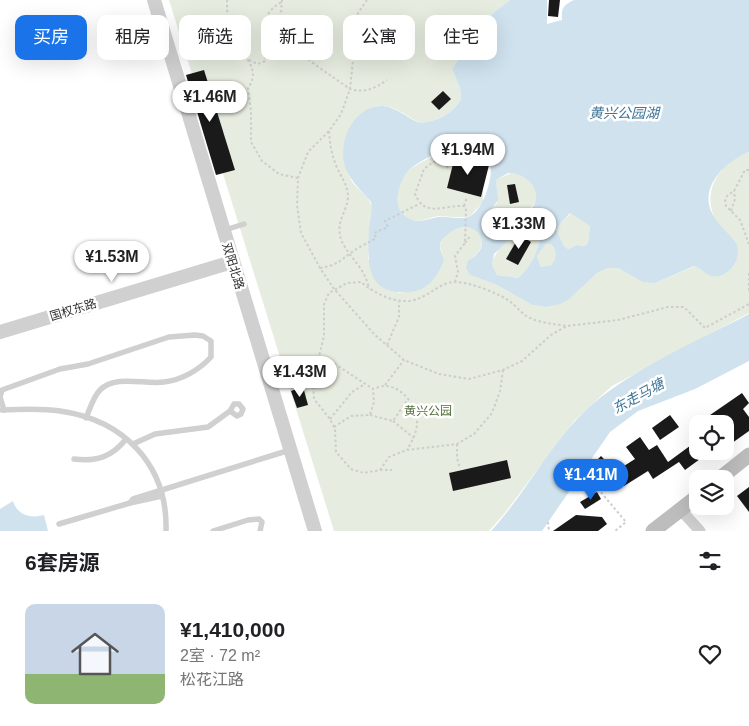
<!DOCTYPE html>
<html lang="zh">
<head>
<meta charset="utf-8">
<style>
  :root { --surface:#fff; --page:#f2f2f2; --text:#202124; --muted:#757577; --line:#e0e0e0; --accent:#1a73e8 }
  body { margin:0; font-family:Arial,"Noto Sans SC",sans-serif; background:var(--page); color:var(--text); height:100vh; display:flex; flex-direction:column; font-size:19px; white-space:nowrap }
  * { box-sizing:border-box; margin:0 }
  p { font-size:16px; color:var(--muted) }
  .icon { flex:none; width:28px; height:28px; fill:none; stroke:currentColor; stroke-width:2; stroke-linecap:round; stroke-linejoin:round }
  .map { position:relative; height:531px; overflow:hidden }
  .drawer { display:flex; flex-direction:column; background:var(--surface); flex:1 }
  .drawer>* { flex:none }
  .hud { position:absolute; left:15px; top:15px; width:720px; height:45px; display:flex; gap:10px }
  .tools { position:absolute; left:689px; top:415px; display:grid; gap:10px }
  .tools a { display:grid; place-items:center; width:45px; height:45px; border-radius:10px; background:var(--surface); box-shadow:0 5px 20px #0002; font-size:25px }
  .price { position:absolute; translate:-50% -42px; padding:0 11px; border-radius:18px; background:#fff; color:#222; font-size:16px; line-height:32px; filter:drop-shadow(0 1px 2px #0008) }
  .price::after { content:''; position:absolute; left:50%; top:30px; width:15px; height:11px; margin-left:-8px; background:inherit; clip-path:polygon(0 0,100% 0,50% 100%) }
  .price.current { background:var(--accent); color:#fff }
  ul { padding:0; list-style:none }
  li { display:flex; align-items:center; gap:15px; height:125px; padding:0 25px }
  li+li { border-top:1px solid var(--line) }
  li span { display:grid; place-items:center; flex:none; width:140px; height:100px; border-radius:10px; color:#555 }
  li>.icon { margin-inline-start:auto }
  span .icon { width:60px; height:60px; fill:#fffc; stroke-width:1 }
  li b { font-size:21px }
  h2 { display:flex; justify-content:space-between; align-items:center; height:60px; padding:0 25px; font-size:21px }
  .pill { padding:0 18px; border-radius:10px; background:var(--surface); box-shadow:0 5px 20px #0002; font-size:18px; line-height:45px }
  .pill.current { background:var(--accent); color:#fff }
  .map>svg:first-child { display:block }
</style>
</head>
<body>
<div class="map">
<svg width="749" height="531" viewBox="0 0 749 531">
  <rect width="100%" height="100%" fill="#fff"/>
  <g fill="#e6ecdf">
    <path d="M169,0H510L493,13L474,42L461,55L452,69L460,88L461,99C452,115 438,121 420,123C407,117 397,106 382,106C373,106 369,109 362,115C342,132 341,153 350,178C355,189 370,195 372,208L368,259L398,293C425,291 433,285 444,261L440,246C441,239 446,234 452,231C480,217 494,247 468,260L470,275L497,285L532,305L546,307L587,282L597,273L608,268H618L643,281L655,283L695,266L711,276L734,241C696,212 706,169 749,152V313L612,386L575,420L504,514L489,531H334Z"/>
    <path d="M449,151C475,154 485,178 483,202L470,216C459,219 450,216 439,216C429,217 420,224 409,219C391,211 397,179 410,169C422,161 435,155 449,151Z"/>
    <path d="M511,173C520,174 528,178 533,186C543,202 531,206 523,214C519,218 520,224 516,227C505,236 478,241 485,218C487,213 493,208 497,203L496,180Z"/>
    <polygon points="571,213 590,226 588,243 585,246 577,245 568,249 564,246 556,229"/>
    <path d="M530,220L537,222C545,242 532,266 518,278L497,275L492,265C492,252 519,226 530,220Z"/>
    <path d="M546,244H551C557,250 557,259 551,265L541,267L537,256Z"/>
  </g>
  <g fill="#cfe2ee" fill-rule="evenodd">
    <path d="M510,0H547V24L562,20C561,9 563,5 574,0H749V152C727,161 700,185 711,211C716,223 728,232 735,242C745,256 728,280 711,276C705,274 701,268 694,266L655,283L643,282L618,268H608L597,273L569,299L560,304L546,307L532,305L497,285L470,275L466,268L468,260C499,246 472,211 446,236C443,238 440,241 440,246C440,250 443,256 444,261C437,277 429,290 410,292C367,296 367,264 369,232C369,222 373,212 371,202C362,191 351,182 346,169C336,144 353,105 383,106C397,107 407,118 420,123C438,121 452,115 461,99L460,88L452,69L461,55L474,42L493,13ZM458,144H465L490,164C494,178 482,213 468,217C458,220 447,216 438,217C427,219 418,224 408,218C391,209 398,183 408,171C416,162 447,148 458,144ZM508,173C523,172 541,187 535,203C533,210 524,210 521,216C514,229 509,238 491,235L485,230V219L498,200L496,180ZM570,213L590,226L588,243L585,246L577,245L568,249L564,246L556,229ZM530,220L537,222C545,242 532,266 518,278L497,275L492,265L494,254ZM546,244H551C557,250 557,259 551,265L541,267L537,256Z"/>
    <path d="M749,314V361L695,389L638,411L610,432L542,531H491C523,496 545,454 577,419C619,374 694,343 749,314Z"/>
    <path d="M13,501C17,515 31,519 44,515L48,531H0V509Z"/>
  </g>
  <g fill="#1a1a1a">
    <polygon points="549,0 560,0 558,17 548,16"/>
    <polygon points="204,70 235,170 216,175 186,75"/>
    <polygon points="443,91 451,99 439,110 431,102"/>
    <polygon points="455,156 489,165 481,197 447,188"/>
    <polygon points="515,184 519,202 510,204 507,185"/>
    <polygon points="520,235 531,242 518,265 506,259"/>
    <polygon points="303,387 308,405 297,408 291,391"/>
    <polygon points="742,393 749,403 743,409 749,417 749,431 725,448 725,424 697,424"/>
    <polygon points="670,415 679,427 660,440 652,428"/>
    <polygon points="640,437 649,450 657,445 668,462 698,440 698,451 711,451 685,470 679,462 653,479 648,471 624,486 618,477 602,490 587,473 597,464 595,462 601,456 616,471 635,459 626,447"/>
    <polygon points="507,460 511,478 453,491 449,473"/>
    <polygon points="749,487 749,512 737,496"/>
    <polygon points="597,492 601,499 585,509 580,502"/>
    <polygon points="576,515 602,517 607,524 598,531 553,531"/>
  </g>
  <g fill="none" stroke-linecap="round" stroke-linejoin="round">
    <g stroke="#cdcdcd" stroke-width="2" stroke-dasharray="2.5 2.5" stroke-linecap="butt">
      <path d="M227,0C227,11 227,25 232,36C240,55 263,67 248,88L251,111V142L262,161L279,174L298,178"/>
      <path d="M282,0C281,12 280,24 284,35C288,48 336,79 350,89C365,93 374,89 387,80"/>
      <polyline points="367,0 358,13 350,89 341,114 329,131 308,152 298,178 297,205 301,233 320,268 334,289 375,335 404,360 439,374 469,379 503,370 522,361 551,335 567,326 618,320 668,307 684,307 705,328 749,304"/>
      <polyline points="266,55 292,46"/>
      <path d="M249,60L258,64L265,61C266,38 257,14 282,2"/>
      <path d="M329,131C330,143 331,153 336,165C340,176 348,184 348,197C347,211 337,220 340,235C343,253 365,265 369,289"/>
      <path d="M448,168L443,162H433L424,169L415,194C425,218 443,205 464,206L466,208L465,243L455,256L458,272L455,282"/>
      <polyline points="749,170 745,170 734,191 727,196 725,201 726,206 740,220 749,244"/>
      <polyline points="464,206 467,197"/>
      <polyline points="731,211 735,199 734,191"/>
      <polyline points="465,243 471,235"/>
      <path d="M320,268C335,266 340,261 352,252C359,247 368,243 376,238L374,233L388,227L385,221L419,204"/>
      <polyline points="749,273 749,291"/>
      <polyline points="387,345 399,317 399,302"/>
      <path d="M320,359L335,364L373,389C376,388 381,386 384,386C400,385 417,405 417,420C418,431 412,441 407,450"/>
      <path d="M503,370L500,391L492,413L474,434L457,444L407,450L389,457L380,470L364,473L351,469L336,452L335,429L330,419L314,399L313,380L324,336V304L329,293L347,283L361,282C375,294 399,306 417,299C430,295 441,282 455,282C470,282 501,294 512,303C518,308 523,315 530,318C541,323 554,324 567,326"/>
      <polyline points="385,385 404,360"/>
      <polyline points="370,415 393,421 408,399"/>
      <polyline points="330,419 352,392 365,384"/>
      <polyline points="393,421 414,438"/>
      <polyline points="334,427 351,416 370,415 374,402 373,389"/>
      <polyline points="457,444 457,458 460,468"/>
      <polyline points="380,470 392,470"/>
      <polyline points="588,477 626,522 615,531"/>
      <polyline points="548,522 549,531"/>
    </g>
    <g stroke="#d0d0d0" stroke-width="5.5">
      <polyline points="225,230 244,224"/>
      <path d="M2,410C21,409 41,408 60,411C124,420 168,465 166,531"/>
      <path d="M4,410L0,397L2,390L60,369L88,364L169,337L195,335L203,336L211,341V357C199,370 182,380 164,382C145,385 116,374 100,390C93,397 90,409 86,418"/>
      <polyline points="133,444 155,434 208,427 230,411 234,404 239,404 243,409 241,414 237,416 230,411"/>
      <path d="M74,459C96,462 112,457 126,439"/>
      <polyline points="162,496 130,503 133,499 290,450"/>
      <polyline points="59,524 130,503"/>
      <polyline points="213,531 248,520 259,519 262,522 260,531"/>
    </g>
    <polyline stroke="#d0d0d0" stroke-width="11" points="680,509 700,531"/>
    <g stroke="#d0d0d0" stroke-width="14">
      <polyline points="154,0 315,531"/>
      <polyline points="0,332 232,262"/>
    </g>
    <g stroke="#bdbdbd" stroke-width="15">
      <polyline points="719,479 749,455"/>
      <polyline points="653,531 698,496"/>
    </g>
  </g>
  <g text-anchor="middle" stroke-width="5" stroke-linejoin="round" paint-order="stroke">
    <g font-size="12" fill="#333" stroke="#fff">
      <text transform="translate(233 266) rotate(73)" y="4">双阳北路</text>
      <text transform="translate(73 310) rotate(-17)" y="4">国权东路</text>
    </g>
    <g font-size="12" fill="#56703f" stroke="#fff">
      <text x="428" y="415">黄兴公园</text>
    </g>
    <g font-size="14" font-style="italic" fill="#3f7597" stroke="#fff">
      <text x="624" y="118">黄兴公园湖</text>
      <text transform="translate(638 396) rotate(-29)" y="5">东走马塘</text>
    </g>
  </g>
</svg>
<div class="tools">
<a><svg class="icon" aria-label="locate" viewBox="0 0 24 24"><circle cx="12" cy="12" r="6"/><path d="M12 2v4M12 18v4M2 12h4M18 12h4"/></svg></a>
<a><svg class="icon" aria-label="layers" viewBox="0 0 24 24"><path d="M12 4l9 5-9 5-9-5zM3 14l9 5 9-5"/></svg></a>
</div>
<b class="price" style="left:210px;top:123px">¥1.46M</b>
<b class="price" style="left:468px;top:176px">¥1.94M</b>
<b class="price" style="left:519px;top:250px">¥1.33M</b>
<b class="price" style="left:112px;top:283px">¥1.53M</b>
<b class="price" style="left:300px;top:398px">¥1.43M</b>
<b class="price current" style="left:591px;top:501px">¥1.41M</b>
<div class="hud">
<a class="pill current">买房</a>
<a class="pill">租房</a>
<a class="pill">筛选</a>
<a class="pill">新上</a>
<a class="pill">公寓</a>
<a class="pill">住宅</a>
</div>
</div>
<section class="drawer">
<h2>6套房源<svg class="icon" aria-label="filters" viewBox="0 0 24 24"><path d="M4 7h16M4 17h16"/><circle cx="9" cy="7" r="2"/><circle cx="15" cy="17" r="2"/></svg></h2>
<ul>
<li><span style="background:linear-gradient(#c9d6e8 70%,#8fb573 0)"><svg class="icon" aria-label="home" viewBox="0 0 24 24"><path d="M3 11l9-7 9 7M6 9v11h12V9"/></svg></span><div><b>¥1,410,000</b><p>2室 · 72 m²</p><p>松花江路</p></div><svg class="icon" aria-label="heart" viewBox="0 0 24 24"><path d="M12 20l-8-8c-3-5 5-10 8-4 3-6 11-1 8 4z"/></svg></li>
</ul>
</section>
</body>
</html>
